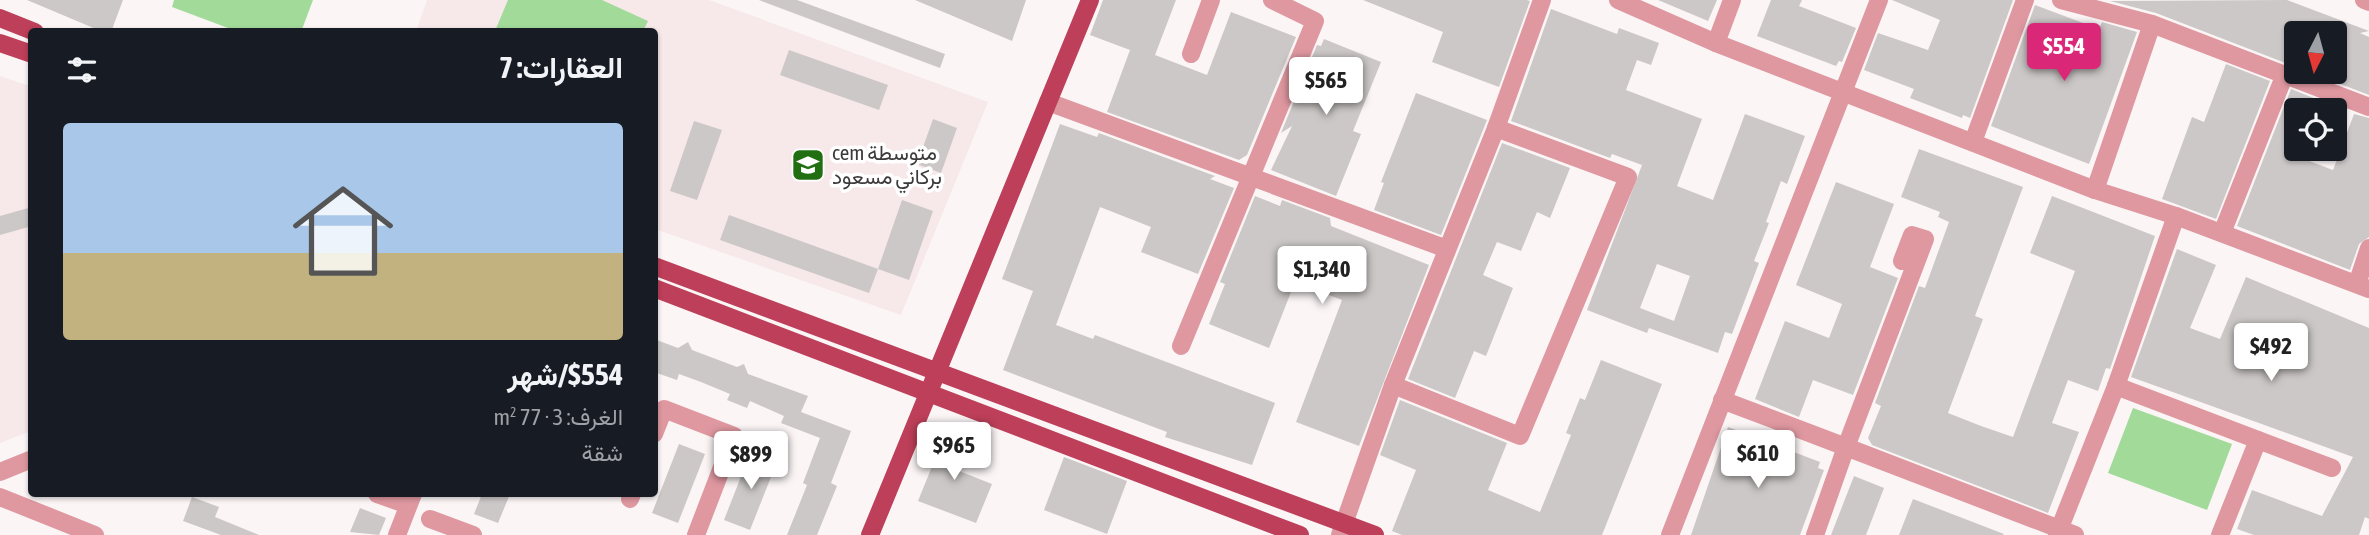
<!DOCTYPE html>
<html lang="ar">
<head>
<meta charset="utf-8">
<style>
  :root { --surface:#171b24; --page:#20242c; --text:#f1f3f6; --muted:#9ea1a6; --accent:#db2777 }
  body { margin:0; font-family:"Asap Condensed",Vazirmatn,sans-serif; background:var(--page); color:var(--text); direction:rtl; height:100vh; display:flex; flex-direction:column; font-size:26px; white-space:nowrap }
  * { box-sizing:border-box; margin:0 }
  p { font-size:23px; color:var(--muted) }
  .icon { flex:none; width:38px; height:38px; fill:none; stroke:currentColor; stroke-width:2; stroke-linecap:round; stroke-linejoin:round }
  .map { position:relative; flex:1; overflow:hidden; direction:ltr }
  .details { position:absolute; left:28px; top:28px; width:630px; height:469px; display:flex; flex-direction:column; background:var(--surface); border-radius:7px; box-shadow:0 2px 5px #0004; direction:rtl }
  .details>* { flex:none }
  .needle { width:46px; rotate:186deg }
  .controls { position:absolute; left:2284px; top:21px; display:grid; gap:14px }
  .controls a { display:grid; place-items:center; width:63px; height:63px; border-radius:7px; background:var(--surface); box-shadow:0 2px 5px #0004; font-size:35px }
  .price { position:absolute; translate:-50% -60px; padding:0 16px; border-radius:7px; background:#fff; color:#222; font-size:23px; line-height:46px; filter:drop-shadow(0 2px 4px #0008) }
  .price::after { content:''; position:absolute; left:50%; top:42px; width:21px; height:16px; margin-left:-10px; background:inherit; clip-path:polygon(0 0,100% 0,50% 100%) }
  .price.selected { background:var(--accent); color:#fff }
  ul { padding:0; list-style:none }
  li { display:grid; align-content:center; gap:14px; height:371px; padding:0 35px }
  li span { display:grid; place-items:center; height:217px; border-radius:7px; color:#555 }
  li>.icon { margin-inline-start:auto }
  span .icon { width:126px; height:126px; fill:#fffc; stroke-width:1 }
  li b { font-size:30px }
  h2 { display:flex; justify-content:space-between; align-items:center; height:84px; padding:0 35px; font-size:30px }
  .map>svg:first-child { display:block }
</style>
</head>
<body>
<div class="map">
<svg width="2369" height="535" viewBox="0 0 2369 535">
  <rect width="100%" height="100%" fill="#fbf5f6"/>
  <g fill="#f7e8e9">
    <polygon points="427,0 709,0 988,102 901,315 655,229 654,32 416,32"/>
    <polygon points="0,76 32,87 31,431 0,443"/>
  </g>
  <g fill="#a2da99">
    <polygon points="174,0 313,0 301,32 236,31 172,7"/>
    <polygon points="508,0 602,0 648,21 643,31 495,31"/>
    <polygon points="2133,408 2232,444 2207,510 2108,473"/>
  </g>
  <g fill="#cdc8c8" fill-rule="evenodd">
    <polygon points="27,0 123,0 111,32 103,32"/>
    <polygon points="759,0 797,0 945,54 940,68"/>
    <polygon points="915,0 1026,0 1012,41"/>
    <polygon points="1103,0 1176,0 1155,55 1207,75 1231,12 1296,37 1247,155 1239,160 1107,112 1130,50 1090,35"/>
    <polygon points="1363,0 1527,0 1530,1 1499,87 1432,62 1443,32"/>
    <polygon points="1658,0 1717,0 1708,21"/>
    <polygon points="1771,0 1802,0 1799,6 1856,28 1842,62 1839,61 1836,66 1757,36"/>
    <polygon points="1892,0 2013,0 1970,118 1963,115 1962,118 1910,98 1914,89 1864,70 1878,33 1928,50 1940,20"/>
    <polygon points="2287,0 2369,31 2360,33 2369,37 2369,95 2309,72 2334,72 2334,33 2296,33 2296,67 2156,13 2110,1"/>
    <polygon points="2035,5 2099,29 2102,22 2137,32 2089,164 1991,126"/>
    <path d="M1551,9L1617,34L1619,28L1659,43L1651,65L1637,60L1626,90L1702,119L1677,186L1713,200L1745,114L1805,136L1787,184L1781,181L1766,222L1769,223L1754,261L1759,263L1732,334L1725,332L1718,353L1649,328L1647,333L1587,310L1642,165L1612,154L1610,158L1511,121ZM1657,264L1690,276L1674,321L1640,308Z"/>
    <polygon points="1324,39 1381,62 1353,131 1361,134 1336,196 1271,170 1292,126 1281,133 1317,45 1321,46"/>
    <polygon points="789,50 888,85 879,110 780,75"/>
    <polygon points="2226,64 2270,81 2216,219 2162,199 2192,117 2204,122"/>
    <polygon points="2291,89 2326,103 2323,110 2296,110 2296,149 2308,149 2304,159 2333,170 2354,114 2369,118 2369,237 2359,244 2350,270 2237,226"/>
    <polygon points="1416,93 1487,120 1441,235 1374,210 1384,183 1381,182"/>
    <polygon points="933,119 957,128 941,173 917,164"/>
    <polygon points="694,121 722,130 697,200 670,191"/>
    <polygon points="1060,124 1097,137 1099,133 1215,176 1210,179 1234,188 1198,274 1141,252 1151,227 1100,207 1056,325 1093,339 1095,335 1275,403 1252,465 1165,437 1167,432 1003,370 1033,291 1002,279"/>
    <polygon points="1502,143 1570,168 1550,218 1537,212 1521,251 1497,242 1483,275 1513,288 1486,356 1474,351 1455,398 1408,379"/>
    <polygon points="1919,149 2023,187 1975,316 1983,319 1948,413 1981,426 2013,437 2075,271 2030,253 2052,196 2155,236 2110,369 2106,368 2098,391 2068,380 2052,423 2079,432 2048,513 1872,445 1868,438 1881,406 1875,403 1919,286 1925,288 1949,222 1938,217 1940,212 1901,197"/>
    <polygon points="1836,182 1894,204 1870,267 1898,278 1853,395 1813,380 1799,417 1755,399 1785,321 1829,338 1842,304 1796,285"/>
    <polygon points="1255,196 1280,206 1282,200 1330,218 1331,226 1429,265 1359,446 1296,422 1342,300 1295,282 1269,348 1209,324 1225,284 1220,282"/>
    <polygon points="902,200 933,211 909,280 878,269"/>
    <polygon points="32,207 32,226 0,235 0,216"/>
    <polygon points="729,215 878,269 869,293 720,240"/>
    <polygon points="2177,249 2216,265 2190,328 2220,339 2246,277 2369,328 2369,519 2365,517 2359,535 2254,535 2237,529 2252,490 2322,516 2353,457 2131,377"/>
    <polygon points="654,339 678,348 688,342 692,350 737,367 744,364 748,374 808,396 801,412 851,431 831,483 837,486 817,535 787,535 807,485 803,483 820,438 781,423 784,416 750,401 747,408 727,400 730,394 701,382 679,374 677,380 654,372"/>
    <polygon points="1601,360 1662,384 1602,535 1402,535 1392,531 1416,470 1380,455 1400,400 1507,443 1488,490 1540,512 1571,435 1566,433 1580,398 1585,400"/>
    <polygon points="1728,427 1820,462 1818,468 1824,470 1800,535 1691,535"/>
    <polygon points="946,432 971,441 959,471 992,484 976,523 918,501"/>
    <polygon points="679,444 705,454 678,523 652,513"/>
    <polygon points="751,451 777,462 750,530 724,520"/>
    <polygon points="1064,457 1127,481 1107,534 1044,510"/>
    <polygon points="1854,476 1884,488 1866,535 1831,535"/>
    <polygon points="482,494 510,494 498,523 474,514"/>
    <polygon points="192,497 219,507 215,517 259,535 221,535 183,521"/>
    <polygon points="1913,499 2004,534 2003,535 1899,535"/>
    <polygon points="360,508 386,518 379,535 350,532"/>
  </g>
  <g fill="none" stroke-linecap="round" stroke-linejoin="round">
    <g stroke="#df98a0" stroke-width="18">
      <polyline points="1618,0 1716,43 2095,190 2176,216 2369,289"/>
      <polyline points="2061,0 2152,24 2369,107"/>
      <polyline points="2364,0 2369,2"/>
      <polyline points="1716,43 1732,0"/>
      <polyline points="1191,54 1211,0"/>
      <polyline points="1048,102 1447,249"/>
      <polyline points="1973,142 2025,0"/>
      <polyline points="2095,190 2152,24"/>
      <polyline points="2222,233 2285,74"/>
      <polyline points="2357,284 2369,248"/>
      <polyline points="1181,346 1315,21 1272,0"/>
      <polyline points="1393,385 1520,436 1628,177 1496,128"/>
      <polyline points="2116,386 2176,216"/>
      <polyline points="1722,400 1846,447 1925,239 1912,235 1902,261"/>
      <polyline points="654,434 664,409 734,436 696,535"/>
      <polyline points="0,472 32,459"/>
      <polyline points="377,494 408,505"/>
      <polyline points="0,497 95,535"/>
      <polyline points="630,499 632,494"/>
      <polyline points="430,519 473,535"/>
      <polyline points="397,535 413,494"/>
      <polyline points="1340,535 1393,385 1496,128 1542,0"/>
      <polyline points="1670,535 1879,0"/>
      <polyline points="1815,535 1846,447 2075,535"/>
      <polyline points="2057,535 2116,386 2332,468"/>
      <polyline points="2220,535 2258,440"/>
    </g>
    <g stroke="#bd3f59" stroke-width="18">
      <polyline points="0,18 35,32"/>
      <polyline points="0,43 32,54"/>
      <polyline points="654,266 1375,535"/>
      <polyline points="654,288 1300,535"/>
      <polyline points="870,535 1090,0"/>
    </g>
  </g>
  <defs>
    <symbol id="school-square" viewBox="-11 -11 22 22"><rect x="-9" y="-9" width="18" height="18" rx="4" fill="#226f13" stroke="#fff"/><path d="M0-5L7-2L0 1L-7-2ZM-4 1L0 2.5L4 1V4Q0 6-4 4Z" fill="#fff"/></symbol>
  </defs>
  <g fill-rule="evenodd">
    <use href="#school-square" x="789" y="146" width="38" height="38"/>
  </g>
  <g text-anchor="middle" stroke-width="7" stroke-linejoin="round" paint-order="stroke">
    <g font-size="21" fill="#3c3a3a" stroke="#fff" text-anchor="start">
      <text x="832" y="160">cem متوسطة<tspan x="832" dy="24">بركاني مسعود</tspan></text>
    </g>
  </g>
</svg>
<div class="controls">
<a><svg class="needle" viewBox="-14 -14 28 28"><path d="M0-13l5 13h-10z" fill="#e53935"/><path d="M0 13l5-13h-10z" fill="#9ea1a6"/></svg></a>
<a><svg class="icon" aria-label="locate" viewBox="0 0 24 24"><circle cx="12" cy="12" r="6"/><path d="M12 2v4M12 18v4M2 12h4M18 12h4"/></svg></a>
</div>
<b class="price selected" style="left:2064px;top:83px">$554</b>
<b class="price" style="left:1326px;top:117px">$565</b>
<b class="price" style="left:1322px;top:306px">$1,340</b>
<b class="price" style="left:2271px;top:383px">$492</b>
<b class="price" style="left:954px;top:482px">$965</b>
<b class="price" style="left:1758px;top:490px">$610</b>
<b class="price" style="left:751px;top:491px">$899</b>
<section class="details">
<h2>العقارات: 7<svg class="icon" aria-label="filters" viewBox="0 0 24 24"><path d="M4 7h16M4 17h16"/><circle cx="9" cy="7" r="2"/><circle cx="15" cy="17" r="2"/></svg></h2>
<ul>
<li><span style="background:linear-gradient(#a9c7e8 60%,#c2b280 0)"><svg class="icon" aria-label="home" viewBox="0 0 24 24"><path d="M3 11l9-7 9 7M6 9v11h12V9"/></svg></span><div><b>$554/شهر</b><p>الغرف: 3 · 77 m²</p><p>شقة</p></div></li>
</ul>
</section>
</div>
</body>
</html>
